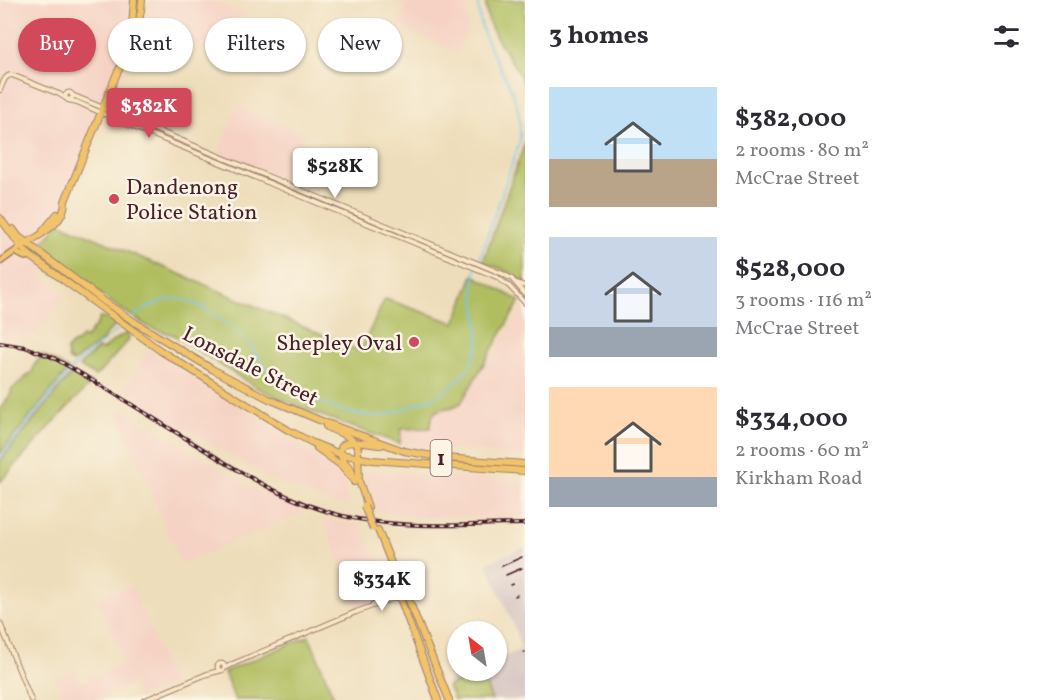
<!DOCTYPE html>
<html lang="en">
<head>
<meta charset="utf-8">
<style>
  :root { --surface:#fff; --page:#f7f7f7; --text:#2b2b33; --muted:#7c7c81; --accent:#d1495b }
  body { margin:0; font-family:Vollkorn,serif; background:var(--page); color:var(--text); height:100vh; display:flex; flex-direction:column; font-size:22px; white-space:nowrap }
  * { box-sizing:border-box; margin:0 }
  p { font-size:20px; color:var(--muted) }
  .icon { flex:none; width:33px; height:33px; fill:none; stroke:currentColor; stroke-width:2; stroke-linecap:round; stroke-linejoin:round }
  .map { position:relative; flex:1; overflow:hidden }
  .details { display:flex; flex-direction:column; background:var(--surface); width:522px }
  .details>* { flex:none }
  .top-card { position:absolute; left:18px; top:18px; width:417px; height:54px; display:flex; gap:12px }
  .needle { width:39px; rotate:329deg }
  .tools { position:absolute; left:447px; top:621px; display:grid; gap:12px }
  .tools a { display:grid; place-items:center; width:60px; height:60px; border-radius:50%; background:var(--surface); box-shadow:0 2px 4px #0004; font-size:30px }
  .price { position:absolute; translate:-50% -51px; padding:0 14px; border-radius:6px; background:#fff; color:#222; font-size:20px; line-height:39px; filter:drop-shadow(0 2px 3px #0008) }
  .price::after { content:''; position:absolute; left:50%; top:36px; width:18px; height:14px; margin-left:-9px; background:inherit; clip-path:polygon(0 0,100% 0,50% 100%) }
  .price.active { background:var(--accent); color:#fff }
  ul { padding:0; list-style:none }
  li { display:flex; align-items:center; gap:18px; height:150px; padding:0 24px }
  li span { display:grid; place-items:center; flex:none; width:168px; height:120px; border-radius:0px; color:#555 }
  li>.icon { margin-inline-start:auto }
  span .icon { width:72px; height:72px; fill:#fffc; stroke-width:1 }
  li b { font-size:26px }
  h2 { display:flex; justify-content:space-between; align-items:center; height:72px; padding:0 24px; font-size:26px }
  .chip { padding:0 21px; border-radius:27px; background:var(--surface); box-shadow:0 2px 4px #0004; font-size:21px; line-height:54px }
  .chip.active { background:var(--accent); color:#fff }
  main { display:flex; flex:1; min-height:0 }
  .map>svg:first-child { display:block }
</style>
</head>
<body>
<main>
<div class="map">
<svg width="525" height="700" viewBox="0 0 525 700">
  <rect width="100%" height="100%" fill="#fcf5e5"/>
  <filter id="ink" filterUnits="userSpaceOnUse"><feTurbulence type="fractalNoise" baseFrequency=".0167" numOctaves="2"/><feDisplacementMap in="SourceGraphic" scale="12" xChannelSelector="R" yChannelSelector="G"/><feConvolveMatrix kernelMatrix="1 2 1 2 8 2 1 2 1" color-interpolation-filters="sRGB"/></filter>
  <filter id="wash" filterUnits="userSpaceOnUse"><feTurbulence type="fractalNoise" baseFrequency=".008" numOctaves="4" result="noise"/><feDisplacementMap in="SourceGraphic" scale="24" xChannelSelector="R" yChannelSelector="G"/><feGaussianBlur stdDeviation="1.35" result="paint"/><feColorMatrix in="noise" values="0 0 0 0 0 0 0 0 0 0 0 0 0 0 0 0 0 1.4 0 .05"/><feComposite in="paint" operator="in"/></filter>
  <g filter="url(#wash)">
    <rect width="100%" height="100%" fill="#eeddba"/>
    <g fill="#f5d2c3">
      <polygon points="0,0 145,0 146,15 152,0 211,0 246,14 228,56 185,41 172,73 130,55 60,223 39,248 46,279 66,294 60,305 37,332 27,338 0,336"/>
      <polygon points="394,0 467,0 465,18 469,26 458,52 397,26 406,7 393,2"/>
      <polygon points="237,106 307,135 288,180 219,152"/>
      <polygon points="525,302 525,455 408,446 400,444 401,429 429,428 430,416 433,413 437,410 447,407 454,408 461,403"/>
      <polygon points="150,349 251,412 285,437 340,471 344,481 351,507 322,500 273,480 208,443 124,390"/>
      <polygon points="121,410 158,431 249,486 306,512 181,564 117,411"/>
      <polygon points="367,471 525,482 525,517 433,518 379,512 374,503 375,501 365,477"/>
      <polygon points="322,519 362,526 390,591 388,594 358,607"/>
      <polygon points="132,585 173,684 138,698 132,683 126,686 126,688 96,700 65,700 56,678 75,669 81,682 125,664 98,599"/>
    </g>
    <polygon fill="#d1bfbd" points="525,547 525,700 455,700 447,680 470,671 496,670 497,660 522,649 515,629 487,563"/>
    <g fill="#b0be60" stroke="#7d6e46" stroke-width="1.5">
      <path d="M486,0H525V86C514,58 483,31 486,0Z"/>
      <polygon points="525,142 525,281 520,280 506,271 483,262"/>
      <path d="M60,223L360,351L385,299L455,323L473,275L520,301L461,403C444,414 432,401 430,428L401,429L400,444L312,412L257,388L174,335L150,328L115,305L38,248Z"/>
      <polygon points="100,317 107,319 116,325 106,334 103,340 73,362 68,359 67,349 74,343 76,344 82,337 85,339 97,324"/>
      <polygon points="128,332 129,340 99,373 95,376 79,366 99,348 102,350 113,341"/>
      <polygon points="42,355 58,363 68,370 0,454 0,409 11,394 11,390 33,371 33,367"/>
      <polygon points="72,373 84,379 84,381 91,383 67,408 0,482 0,461"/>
      <polygon points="309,636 335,700 235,700 224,672"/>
      <polygon points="481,673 492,700 454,700 448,686"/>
    </g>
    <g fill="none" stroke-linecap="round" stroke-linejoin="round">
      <g stroke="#6dc3ea" stroke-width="1.5">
        <path d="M132,318C168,291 186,294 221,320C231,327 241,334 249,344C258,355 265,370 277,379C292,392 327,406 347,412C357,415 372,416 383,415C394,414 406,408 417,404C442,396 468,378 476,352C483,333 472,297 474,275L520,141C525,81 478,56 478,0"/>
        <polyline points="0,458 76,364 121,327"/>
      </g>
    </g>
  </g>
  <g filter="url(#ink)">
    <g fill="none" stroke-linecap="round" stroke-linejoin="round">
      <defs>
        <g id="secondary">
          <path d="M0,90C3,84 4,75 12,75L59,94L67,99"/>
          <circle cx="69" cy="96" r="3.5"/>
          <polyline points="72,95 503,274 512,279 525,294"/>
          <polyline points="68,100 77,102 131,126 497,277 509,286 525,303"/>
          <polyline points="517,283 525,286"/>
          <polyline points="373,604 398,592"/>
          <polyline points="0,623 31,700"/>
          <circle cx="221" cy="667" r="3.5"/>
          <polyline points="225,668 235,663 356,612 400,596"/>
          <polyline points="145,700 207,674 219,671"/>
        </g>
        <g id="primary">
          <polyline points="15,252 25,257 31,256"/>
          <polyline points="0,262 21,247"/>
        </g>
        <g id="highway">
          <polyline points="121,57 132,26 134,0"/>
          <polyline points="0,218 21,247 29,255 161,351 288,430 313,443 340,454 372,460 525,471"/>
          <polyline points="13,229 19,237 105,302 136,323 212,369 269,399 324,422 404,451 445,458 525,464"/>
          <polyline points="43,231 57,214"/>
          <path d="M24,245C40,234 65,225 65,201L117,73C129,54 141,23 142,0"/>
          <path d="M326,426L327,427C338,433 354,436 358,449L359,481L368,507"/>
          <polyline points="317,448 342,466 352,478"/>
          <path d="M354,482C353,477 353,472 350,468C347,464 342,461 341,456C335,433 371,446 381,445"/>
          <polyline points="378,530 395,573 411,605 449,700"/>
          <polyline points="388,566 438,700"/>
        </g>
      </defs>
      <use href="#secondary" stroke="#9c7e72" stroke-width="6"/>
      <use href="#primary" stroke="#9c7e72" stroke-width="8"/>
      <use href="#highway" stroke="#9c7e72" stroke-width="8"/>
      <use href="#secondary" stroke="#f9e7c3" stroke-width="4"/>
      <use href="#primary" stroke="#f1c36a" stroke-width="5"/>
      <use href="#highway" stroke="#f1c36a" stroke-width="6"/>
      <g stroke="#4a1f2b" stroke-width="1.5">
        <polyline points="502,566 522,557"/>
        <polyline points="506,575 522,568"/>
        <polyline points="510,585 513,584"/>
        <polyline points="515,596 517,595"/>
        <polyline points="524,652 525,652"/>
      </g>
      <defs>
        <path id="rail" d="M0,343L25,347L52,357C105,386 156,421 208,452C251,479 294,504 343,516C404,530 463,524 525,524"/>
      </defs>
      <use href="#rail" stroke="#4a1f2b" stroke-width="4"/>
      <use href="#rail" stroke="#fcf5e5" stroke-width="1.5" stroke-dasharray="4.5" stroke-linecap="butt"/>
      <defs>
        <polyline id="highway-bridge" points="364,506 373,529"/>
      </defs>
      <use href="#highway-bridge" stroke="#9c7e72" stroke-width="8" stroke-linecap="butt"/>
      <use href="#highway-bridge" stroke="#f1c36a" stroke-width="6"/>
    </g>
  </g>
  <g fill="#d1495b" stroke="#fcf5e5" stroke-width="2">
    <circle cx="114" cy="199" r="6"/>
    <circle cx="414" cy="342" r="6"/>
  </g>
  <g text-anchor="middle" stroke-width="5" stroke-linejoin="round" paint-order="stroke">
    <rect fill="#fcf5e5" stroke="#7f5f63" stroke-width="1.5" x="430.5" y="440" width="21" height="36" rx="4.5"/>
    <g font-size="21" font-weight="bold" fill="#4a1f2b">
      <text x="441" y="465">1</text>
    </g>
    <g font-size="22" fill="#4a1f2b" stroke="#fcf5e5" text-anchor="start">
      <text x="126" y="194">Dandenong<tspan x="126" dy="25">Police Station</tspan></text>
      <text x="402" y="350" text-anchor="end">Shepley Oval</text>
    </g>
    <g font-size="22" fill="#4a1f2b" stroke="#fcf5e5">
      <text transform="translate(251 365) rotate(27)" y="8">Lonsdale Street</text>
    </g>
  </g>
</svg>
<div class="tools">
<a><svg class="needle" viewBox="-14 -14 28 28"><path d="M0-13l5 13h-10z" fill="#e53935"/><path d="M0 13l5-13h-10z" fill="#7c7c81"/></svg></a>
</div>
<b class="price active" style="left:149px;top:139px">$382K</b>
<b class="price" style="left:335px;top:199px">$528K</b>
<b class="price" style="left:382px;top:612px">$334K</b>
<div class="top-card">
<a class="chip active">Buy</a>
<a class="chip">Rent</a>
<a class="chip">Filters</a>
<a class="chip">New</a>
</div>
</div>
<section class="details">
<h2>3 homes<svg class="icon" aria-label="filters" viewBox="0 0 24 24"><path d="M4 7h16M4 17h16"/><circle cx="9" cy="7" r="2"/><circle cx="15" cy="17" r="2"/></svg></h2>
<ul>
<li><span style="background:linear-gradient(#bfe0f5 60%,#b9a48a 0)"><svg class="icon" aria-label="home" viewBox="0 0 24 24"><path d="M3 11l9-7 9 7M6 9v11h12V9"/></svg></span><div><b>$382,000</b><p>2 rooms · 80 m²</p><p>McCrae Street</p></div></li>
<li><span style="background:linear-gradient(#c9d6e8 75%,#9aa5b1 0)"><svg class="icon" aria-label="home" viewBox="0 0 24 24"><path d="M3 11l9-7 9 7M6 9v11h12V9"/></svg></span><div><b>$528,000</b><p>3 rooms · 116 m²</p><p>McCrae Street</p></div></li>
<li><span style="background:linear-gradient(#ffd9b3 75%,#9aa5b1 0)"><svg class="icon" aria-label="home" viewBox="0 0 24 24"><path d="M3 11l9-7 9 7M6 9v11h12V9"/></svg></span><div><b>$334,000</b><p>2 rooms · 60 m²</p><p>Kirkham Road</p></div></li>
</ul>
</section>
</main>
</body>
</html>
